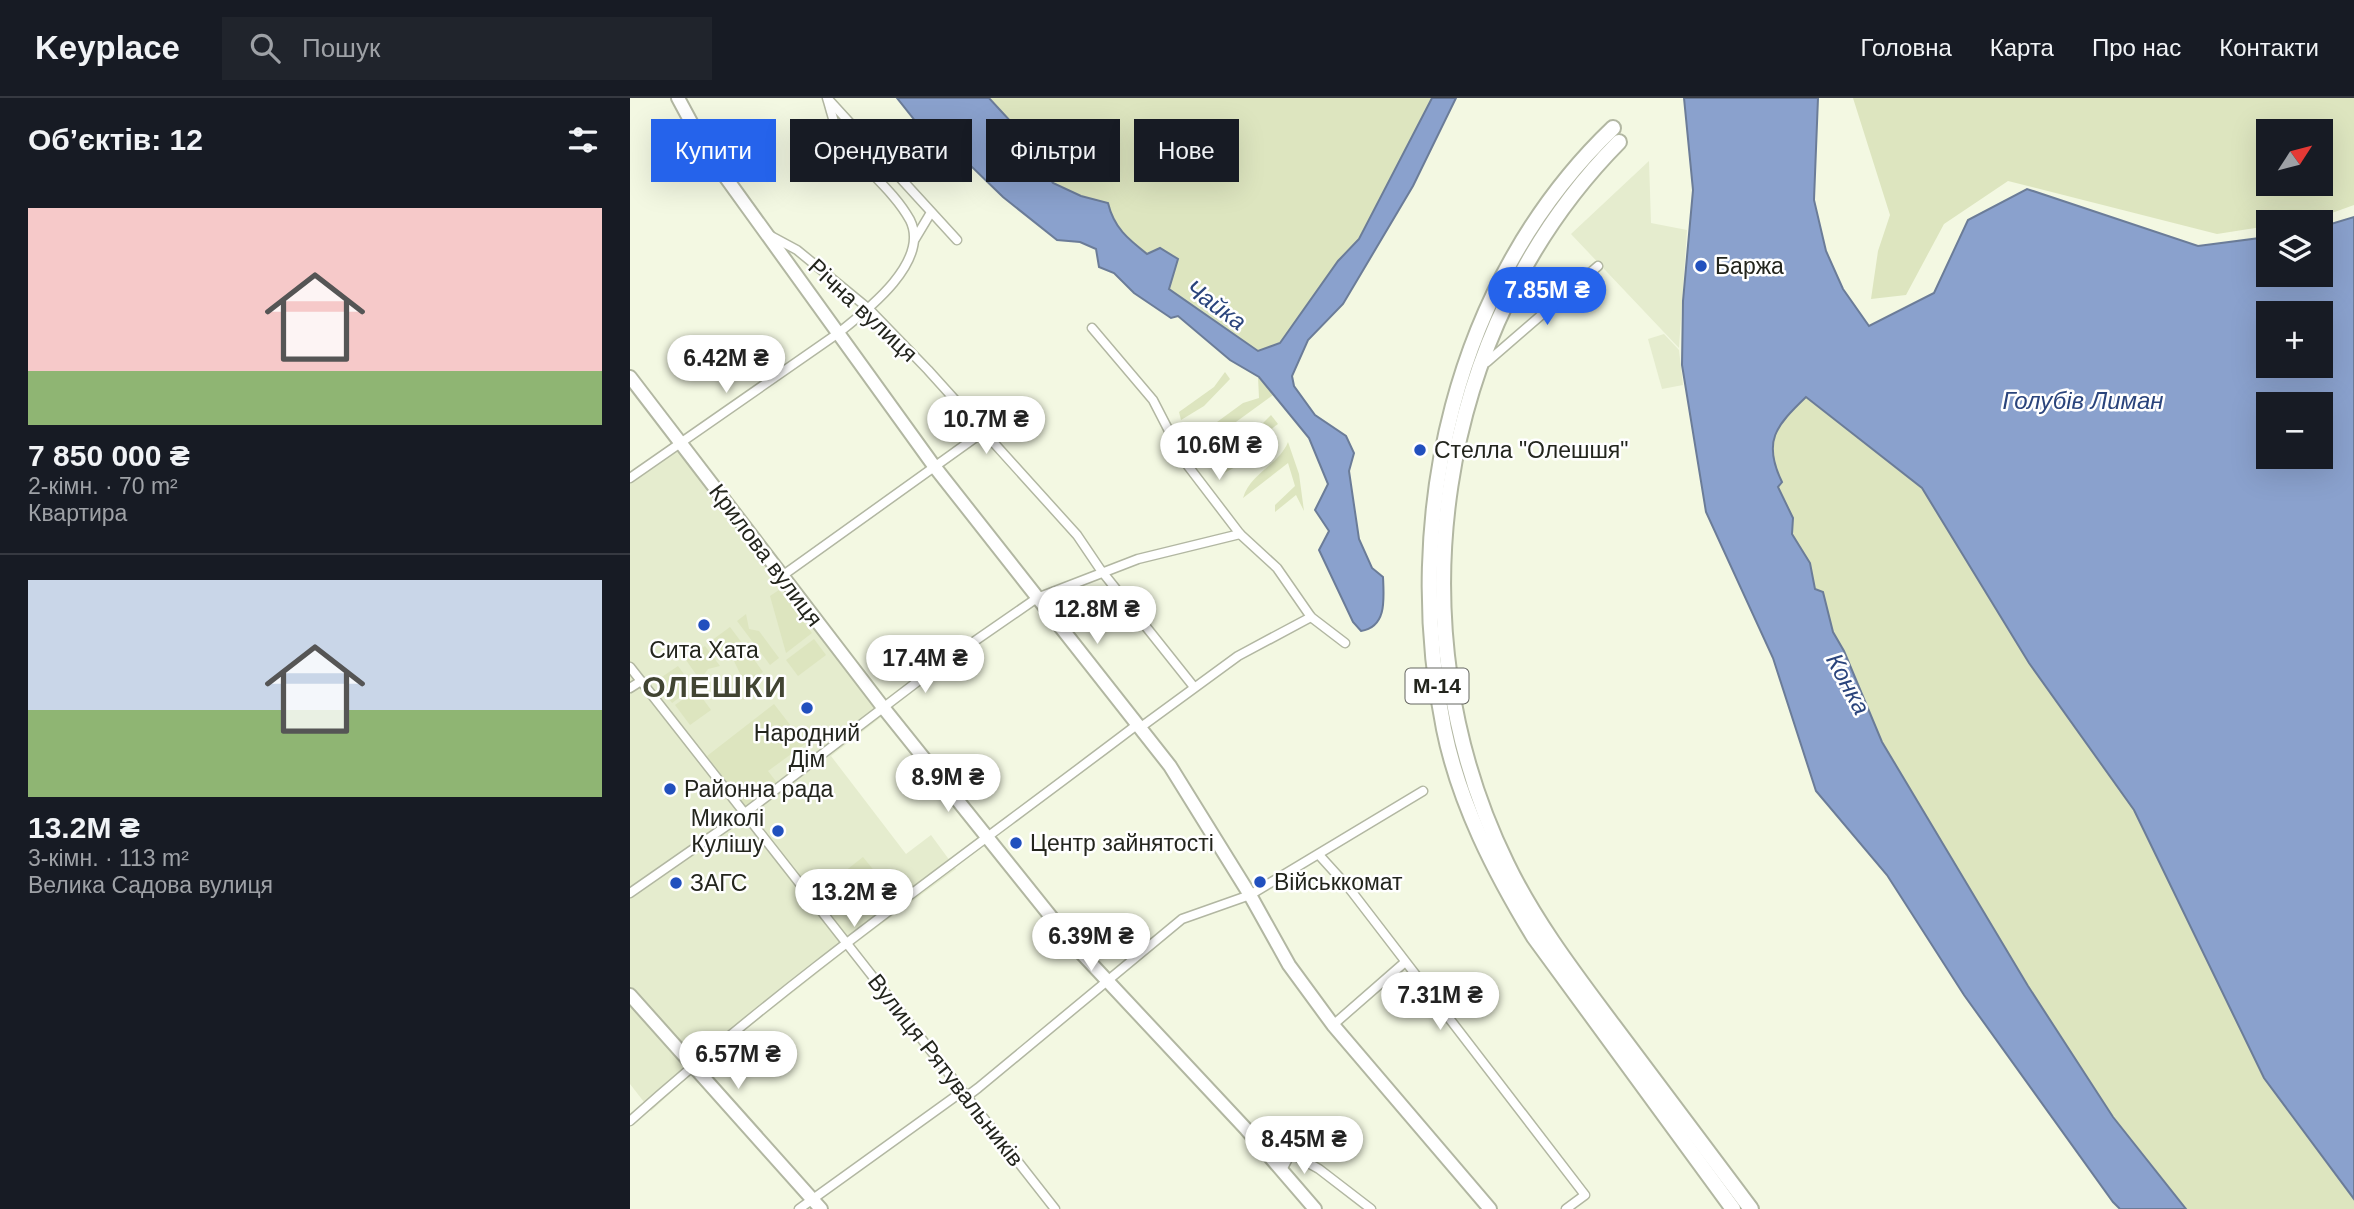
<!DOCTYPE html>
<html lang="uk">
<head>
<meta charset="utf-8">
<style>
  :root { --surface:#171b24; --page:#20242c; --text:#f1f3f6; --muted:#9ea1a6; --line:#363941; --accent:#2563eb }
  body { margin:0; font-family:Arial,sans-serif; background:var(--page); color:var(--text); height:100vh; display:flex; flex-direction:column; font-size:26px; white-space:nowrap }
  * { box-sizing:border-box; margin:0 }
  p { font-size:23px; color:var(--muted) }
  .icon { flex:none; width:38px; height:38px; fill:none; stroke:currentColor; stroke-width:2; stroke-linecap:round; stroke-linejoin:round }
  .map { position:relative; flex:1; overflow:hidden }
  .drawer { display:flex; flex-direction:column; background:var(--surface); width:630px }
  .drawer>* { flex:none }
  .guide { position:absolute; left:21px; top:21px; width:665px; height:63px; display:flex; gap:14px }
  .needle { width:46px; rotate:54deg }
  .tools { position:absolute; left:1626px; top:21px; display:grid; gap:14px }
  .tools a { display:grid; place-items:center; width:77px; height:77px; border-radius:0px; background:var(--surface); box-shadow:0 7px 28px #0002; font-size:35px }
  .price { position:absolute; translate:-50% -60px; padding:0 16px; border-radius:24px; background:#fff; color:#222; font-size:23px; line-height:46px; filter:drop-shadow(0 2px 4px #0008) }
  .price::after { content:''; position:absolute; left:50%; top:42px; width:21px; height:16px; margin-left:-10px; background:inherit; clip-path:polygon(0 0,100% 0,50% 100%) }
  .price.selected { background:var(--accent); color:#fff }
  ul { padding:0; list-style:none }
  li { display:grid; align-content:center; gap:14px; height:371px; padding:0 28px }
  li+li { border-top:2px solid var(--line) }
  li span { display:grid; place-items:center; height:217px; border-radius:0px; color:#555 }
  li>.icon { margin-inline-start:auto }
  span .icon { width:126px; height:126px; fill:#fffc; stroke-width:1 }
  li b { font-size:30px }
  h2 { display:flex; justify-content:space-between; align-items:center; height:84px; padding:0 28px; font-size:30px }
  .pill { padding:0 24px; border-radius:0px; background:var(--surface); box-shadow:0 7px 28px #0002; font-size:24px; line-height:63px }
  .pill.selected { background:var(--accent); color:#fff }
  header { display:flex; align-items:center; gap:42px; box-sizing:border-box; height:98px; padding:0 35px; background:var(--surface); border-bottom:2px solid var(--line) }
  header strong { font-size:33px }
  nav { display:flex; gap:38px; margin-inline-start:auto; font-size:24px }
  .search { width:490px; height:63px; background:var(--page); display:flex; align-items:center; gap:18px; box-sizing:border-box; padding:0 24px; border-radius:0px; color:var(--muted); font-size:26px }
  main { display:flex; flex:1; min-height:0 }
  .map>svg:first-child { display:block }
</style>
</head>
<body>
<header>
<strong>Keyplace</strong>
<div class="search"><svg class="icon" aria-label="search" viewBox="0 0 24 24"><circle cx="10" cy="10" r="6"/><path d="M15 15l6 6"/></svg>Пошук</div>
<nav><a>Головна</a><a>Карта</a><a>Про нас</a><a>Контакти</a></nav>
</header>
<main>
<section class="drawer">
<h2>Об’єктів: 12<svg class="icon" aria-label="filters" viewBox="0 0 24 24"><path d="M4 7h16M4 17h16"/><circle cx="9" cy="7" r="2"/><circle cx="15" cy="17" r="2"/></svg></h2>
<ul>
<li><span style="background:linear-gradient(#f6c9c9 75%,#8fb573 0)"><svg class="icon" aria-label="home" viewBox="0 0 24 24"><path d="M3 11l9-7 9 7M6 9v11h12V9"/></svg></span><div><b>7 850 000 ₴</b><p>2-кімн. · 70 m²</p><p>Квартира</p></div></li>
<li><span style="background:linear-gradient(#c9d6e8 60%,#8fb573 0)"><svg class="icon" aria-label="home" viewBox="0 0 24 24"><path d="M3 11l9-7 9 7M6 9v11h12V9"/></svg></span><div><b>13.2M ₴</b><p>3-кімн. · 113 m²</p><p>Велика Садова вулиця</p></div></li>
</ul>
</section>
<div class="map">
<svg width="1724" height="1111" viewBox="0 0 1724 1111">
  <rect width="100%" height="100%" fill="#f3f8e2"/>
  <g fill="#e5ecce">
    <polygon points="1019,63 1021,125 1057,132 1049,250 941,136"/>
    <polygon points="1034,236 1049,252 1053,287 1032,291 1018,241"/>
    <polygon points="52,338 263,610 201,658 276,756 301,737 326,771 222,848 73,965 21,1013 0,986 0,374"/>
  </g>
  <g fill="#dde5bf" fill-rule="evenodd">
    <polygon points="359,0 802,0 729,141 708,163 650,245 628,253 539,191 423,85 394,47 384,27"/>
    <path d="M1223,0H1724V107L1688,120L1638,124V128L1587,136L1378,83L1314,126L1276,197L1241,201L1248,153L1260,117ZM1638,33H1690V86H1638Z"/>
    <polygon points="537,209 628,279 643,297 566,353 561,343 613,305 629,300 628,279 600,262 548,218 541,220"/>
    <polygon points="1146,269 1724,471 1724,1111 1556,1111 1483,1019 1398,888 1252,644 1214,553 1203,534 1193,494 1185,491 1180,465 1162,436 1163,420 1147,389 1141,361 1145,331"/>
    <polygon points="595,274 600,281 574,308 551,322 549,314 584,289"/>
    <path d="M641,317L648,326C634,336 636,340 626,352C618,363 604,370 592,376V366Z"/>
    <path d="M658,344L669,376L674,413L666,397L645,414V407L665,388L658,365L613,400C620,375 649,367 658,344Z"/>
    <polygon points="149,492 182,535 156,555 140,498"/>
    <polygon points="116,516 119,531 129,533 149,560 140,567 107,523"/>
    <polygon points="100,529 115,549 99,559 81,543"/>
    <polygon points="184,541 196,557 168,578 156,562"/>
    <polygon points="75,548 90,568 78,571 70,582 56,562"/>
    <polygon points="118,553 133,574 115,586 104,563"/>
    <polygon points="48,568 56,579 54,587 58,593 42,605 26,583"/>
    <polygon points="59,597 73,601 81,612 60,627 45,607"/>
    <polygon points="144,606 175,646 138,673 148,686 117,710 77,658"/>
    <polygon points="233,759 263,796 243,811 214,774"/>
  </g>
  <g fill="#8aa1cd" stroke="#6b7c98" stroke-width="2" fill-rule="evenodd">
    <path d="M267,0H359L384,27L394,47L423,85L451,98L478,105C484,130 498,141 517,156L530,150L548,161L539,191L628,253L650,245L708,163L729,141L802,0H826L783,88L732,174L713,206L678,242L662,278L664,288L685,317L716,338L724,355L719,373L729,441L742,470L753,479C754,501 757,529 731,533L723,524L689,452L699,433L685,412L698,386L679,340L629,279L600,262L548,218L541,220L504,195L484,175L469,169L466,151L450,144L427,142L373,99L339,66L309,53Z"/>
    <path d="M1054,0H1188L1184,102L1196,153L1213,191L1239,228L1304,195L1338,122L1397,91L1568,148L1638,139V177H1690L1691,129L1724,119V1101L1634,980L1504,712L1399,565L1292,390L1176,299C1146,328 1132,343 1152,384L1148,389L1163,420L1162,436L1180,465L1185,491L1193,494L1203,534L1214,553L1252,644L1398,888L1483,1019L1556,1111H1490L1483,1104L1334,897L1257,777L1186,693L1143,560L1076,414L1052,267L1053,203L1063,92ZM1690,215V268H1638V215ZM1690,306V359H1638V306Z"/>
  </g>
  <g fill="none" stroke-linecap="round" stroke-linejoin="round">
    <defs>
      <g id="street">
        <polyline points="199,2 327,142"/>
        <polyline points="141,138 167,152 239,211 298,272 447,437 470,471 564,589"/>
        <polyline points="285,141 300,116"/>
        <polyline points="462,230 523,302 555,364 610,436 647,470 681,519 715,545"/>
        <polyline points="857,264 968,168"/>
        <path d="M0,380L207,236C235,214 301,164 280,122C263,91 231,69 211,40C204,29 201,12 197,0"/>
        <polyline points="152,478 353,334"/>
        <polyline points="0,569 425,1111"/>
        <polyline points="0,590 11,583"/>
        <polyline points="511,629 608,558 681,519"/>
        <polyline points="690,758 719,790 955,1097 936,1111"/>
        <polyline points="0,795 115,715 300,574 407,500 508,461 610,436"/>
        <polyline points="703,927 774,865"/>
        <path d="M0,1023C160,880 337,756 508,626"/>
        <polyline points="619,1032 689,1071 741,1111"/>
        <polyline points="652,1072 662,1053"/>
        <polyline points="169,1111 326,998 336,999 348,990 552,821 620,797 793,693"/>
      </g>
      <g id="secondary">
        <polyline points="48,0 76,52 304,368 540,668 620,797 659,867 703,927 860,1111"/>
        <polyline points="0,279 252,608 442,845 616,1031 685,1111"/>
        <polyline points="0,897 191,1111"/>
      </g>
      <g id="highway">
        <path d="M983,30C824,182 771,420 814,631C829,705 865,775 904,839L1103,1111"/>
        <path d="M989,44C804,231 762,532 877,766C905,824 945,876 983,927C1029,989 1075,1050 1121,1111"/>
      </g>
    </defs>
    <use href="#street" stroke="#b2b7a2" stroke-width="11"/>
    <use href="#secondary" stroke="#b2b7a2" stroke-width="16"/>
    <use href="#highway" stroke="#b2b7a2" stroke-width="18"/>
    <use href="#street" stroke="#fff" stroke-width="8"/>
    <use href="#secondary" stroke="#fff" stroke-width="12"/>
    <use href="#highway" stroke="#fff" stroke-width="14"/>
  </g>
  <g fill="#2150be" stroke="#fff" stroke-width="2.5">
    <circle cx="1071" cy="168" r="7"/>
    <circle cx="790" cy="352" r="7"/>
    <circle cx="74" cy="527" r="7"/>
    <circle cx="177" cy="610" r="7"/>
    <circle cx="40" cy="691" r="7"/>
    <circle cx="148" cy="733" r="7"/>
    <circle cx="386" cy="745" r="7"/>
    <circle cx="630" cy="784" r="7"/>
    <circle cx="46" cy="785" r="7"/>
  </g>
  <g text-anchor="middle" stroke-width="5" stroke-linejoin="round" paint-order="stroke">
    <rect fill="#fff" stroke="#656661" stroke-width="2" x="775.5" y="570.5" width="63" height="35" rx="5"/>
    <g font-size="21" font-weight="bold" fill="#23251d">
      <text x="807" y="595">М-14</text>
    </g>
    <g font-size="23" fill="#23251d" stroke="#fff" text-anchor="start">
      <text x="1085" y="176">Баржа</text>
      <text x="804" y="360">Стелла "Олешшя"</text>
      <text x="74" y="560" text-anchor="middle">Сита Хата</text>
      <text x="177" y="643" text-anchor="middle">Народний<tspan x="177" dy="26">Дім</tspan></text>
      <text x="54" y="699">Районна рада</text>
      <text x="134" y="728" text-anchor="end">Миколі<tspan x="134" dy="26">Кулішу</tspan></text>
      <text x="400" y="753">Центр зайнятості</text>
      <text x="644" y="792">Військкомат</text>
      <text x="60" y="793">ЗАГС</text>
    </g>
    <g font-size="23" fill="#23251d" stroke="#fff">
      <text transform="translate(233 212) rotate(43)" y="8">Річна вулиця</text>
      <text transform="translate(136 457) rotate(53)" y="8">Крилова вулиця</text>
      <text transform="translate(316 972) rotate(52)" y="8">Вулиця Рятувальників</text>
    </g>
    <g font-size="24" font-style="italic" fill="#2a447c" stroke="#fff">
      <text transform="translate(586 207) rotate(36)" y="8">Чайка</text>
      <text x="1453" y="311">Голубів Лиман</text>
      <text transform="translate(1218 586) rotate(62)" y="8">Конка</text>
    </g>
    <g font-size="30" font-weight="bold" letter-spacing="2" fill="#414432" stroke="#fff">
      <text x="85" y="599">ОЛЕШКИ</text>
    </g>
  </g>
</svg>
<div class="tools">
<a><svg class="needle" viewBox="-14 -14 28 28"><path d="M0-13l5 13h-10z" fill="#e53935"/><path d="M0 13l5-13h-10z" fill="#9ea1a6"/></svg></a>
<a><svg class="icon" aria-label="layers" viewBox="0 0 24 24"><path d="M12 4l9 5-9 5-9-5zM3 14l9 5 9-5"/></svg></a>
<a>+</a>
<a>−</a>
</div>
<b class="price selected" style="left:917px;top:229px">7.85M ₴</b>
<b class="price" style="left:96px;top:297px">6.42M ₴</b>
<b class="price" style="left:356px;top:358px">10.7M ₴</b>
<b class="price" style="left:589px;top:384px">10.6M ₴</b>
<b class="price" style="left:467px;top:548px">12.8M ₴</b>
<b class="price" style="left:295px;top:597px">17.4M ₴</b>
<b class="price" style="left:318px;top:716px">8.9M ₴</b>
<b class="price" style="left:224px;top:831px">13.2M ₴</b>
<b class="price" style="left:461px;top:875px">6.39M ₴</b>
<b class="price" style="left:810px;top:934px">7.31M ₴</b>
<b class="price" style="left:108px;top:993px">6.57M ₴</b>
<b class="price" style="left:674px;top:1078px">8.45M ₴</b>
<div class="guide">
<a class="pill selected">Купити</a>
<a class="pill">Орендувати</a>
<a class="pill">Фільтри</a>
<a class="pill">Нове</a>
</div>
</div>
</main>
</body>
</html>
